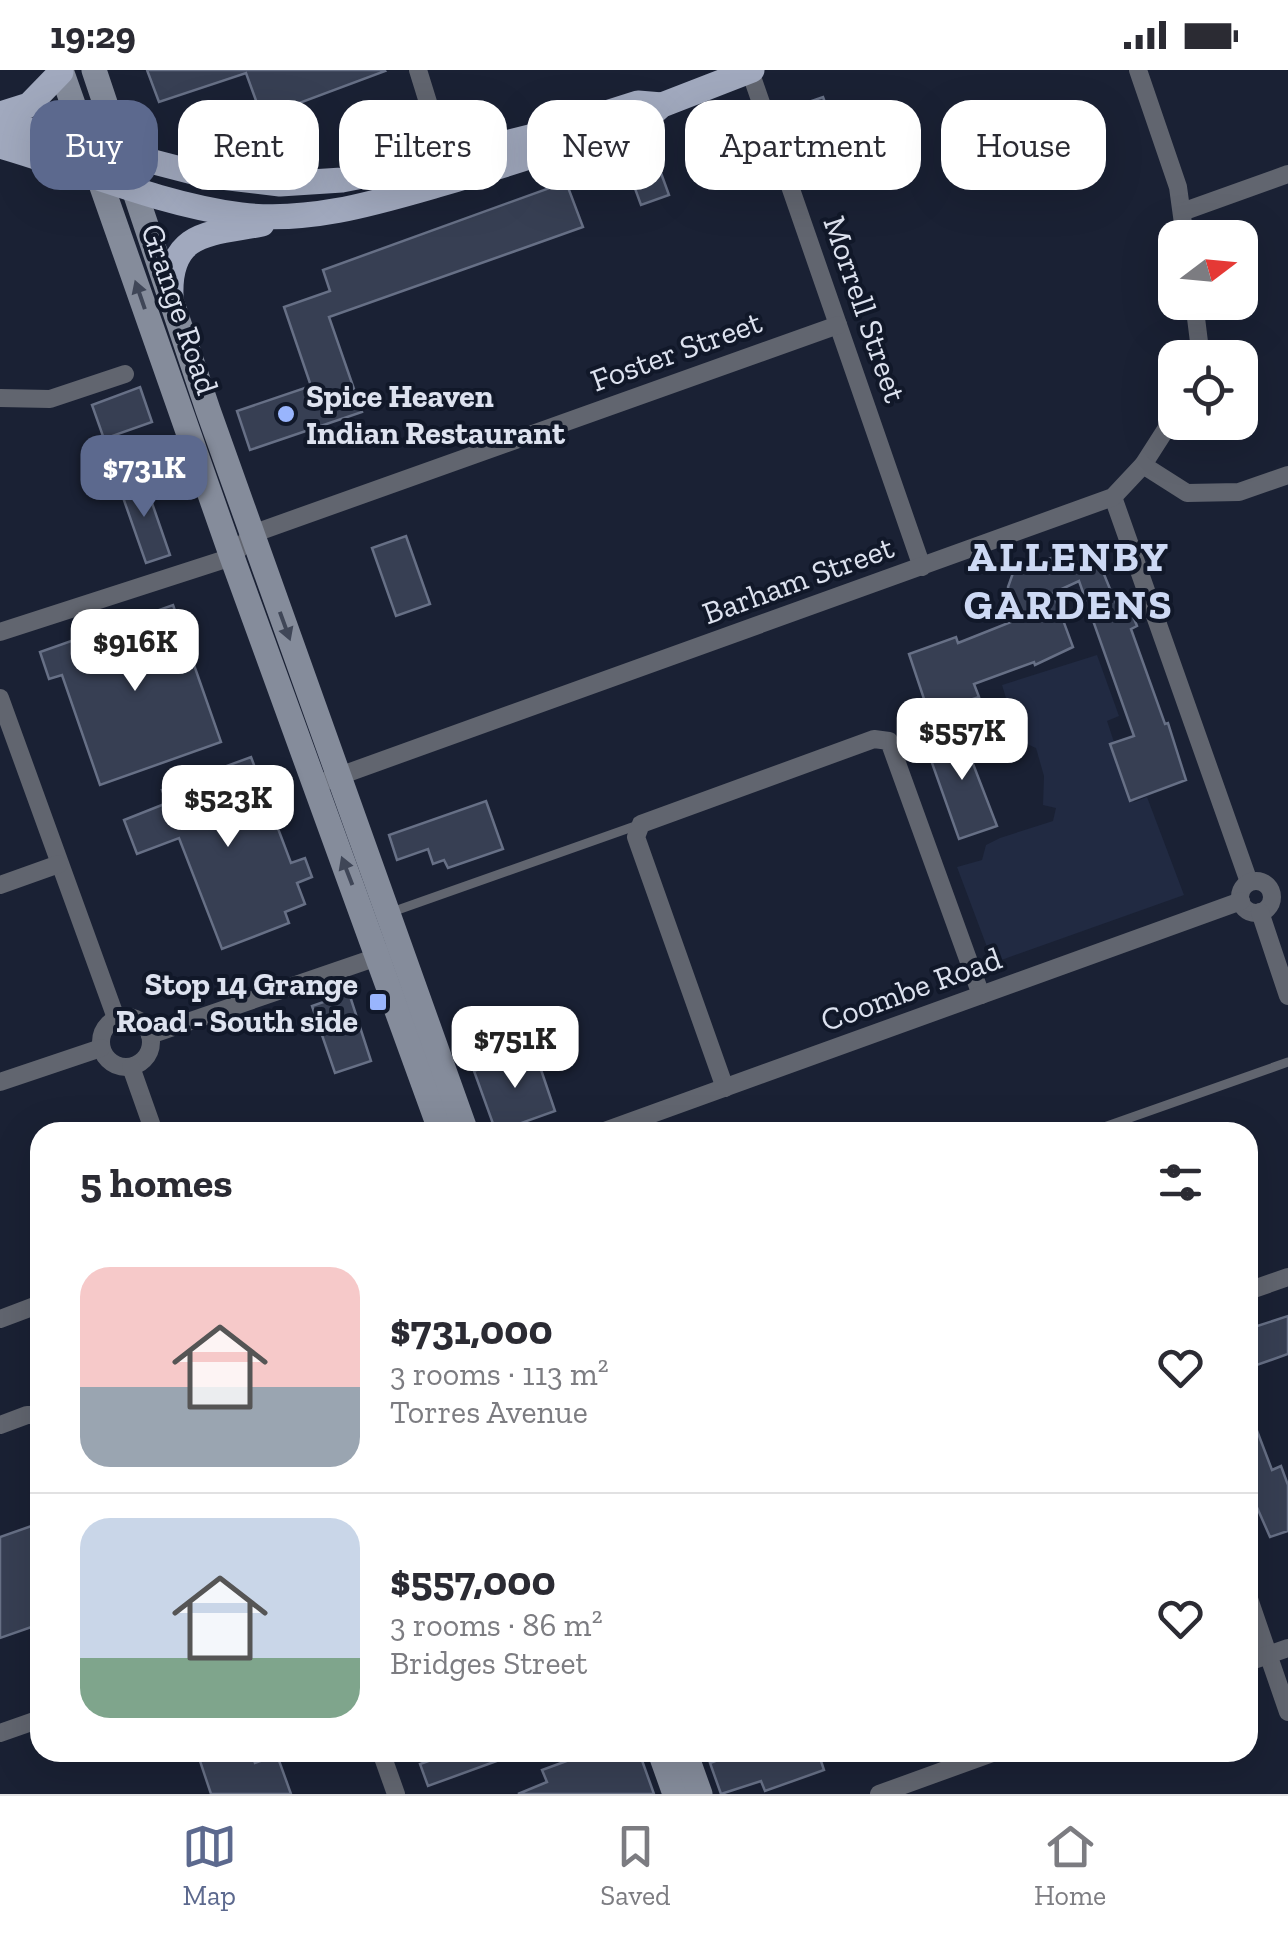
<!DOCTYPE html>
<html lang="en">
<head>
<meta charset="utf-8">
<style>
  :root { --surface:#fff; --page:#f7f7f7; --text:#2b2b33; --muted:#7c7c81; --line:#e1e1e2; --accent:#5c698e }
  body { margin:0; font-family:"Zilla Slab",serif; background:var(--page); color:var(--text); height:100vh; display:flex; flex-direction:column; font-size:38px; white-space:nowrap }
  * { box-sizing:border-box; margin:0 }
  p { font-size:32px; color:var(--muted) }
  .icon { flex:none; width:55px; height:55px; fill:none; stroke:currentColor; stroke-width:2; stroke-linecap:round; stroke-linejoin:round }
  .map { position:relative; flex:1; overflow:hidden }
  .sheet { position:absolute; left:30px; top:1052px; width:1228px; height:640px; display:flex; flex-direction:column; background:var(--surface); border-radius:30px; box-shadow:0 10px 40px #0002 }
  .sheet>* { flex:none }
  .guide { position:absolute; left:30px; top:30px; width:1230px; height:90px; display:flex; gap:20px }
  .needle { width:65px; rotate:74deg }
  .controls { position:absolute; left:1158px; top:150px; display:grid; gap:20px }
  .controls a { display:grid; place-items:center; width:100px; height:100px; border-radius:20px; background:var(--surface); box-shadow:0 10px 40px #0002; font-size:50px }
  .price { position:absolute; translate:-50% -85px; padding:0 22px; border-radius:20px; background:#fff; color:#222; font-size:32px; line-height:65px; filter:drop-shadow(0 2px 5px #0008) }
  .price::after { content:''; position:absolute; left:50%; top:60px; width:30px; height:22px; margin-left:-15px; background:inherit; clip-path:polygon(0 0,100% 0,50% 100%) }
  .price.active { background:var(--accent); color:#fff }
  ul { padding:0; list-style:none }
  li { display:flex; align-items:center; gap:30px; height:250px; padding:0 50px }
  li+li { border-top:2px solid var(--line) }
  li span { display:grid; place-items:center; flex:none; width:280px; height:200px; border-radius:30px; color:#555 }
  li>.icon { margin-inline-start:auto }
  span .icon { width:120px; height:120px; fill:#fffc; stroke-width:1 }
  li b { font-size:42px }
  h2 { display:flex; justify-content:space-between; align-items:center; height:120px; padding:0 50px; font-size:42px }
  .tag { padding:0 35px; border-radius:30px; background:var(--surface); box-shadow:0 10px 40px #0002; font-size:35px; line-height:90px }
  .tag.active { background:var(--accent); color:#fff }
  .status { display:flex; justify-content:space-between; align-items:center; height:70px; padding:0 50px; background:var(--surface); direction:ltr }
  .status svg { height:28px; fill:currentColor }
  .dock { display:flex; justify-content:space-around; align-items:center; height:140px; border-top:2px solid var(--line); background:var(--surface); font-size:28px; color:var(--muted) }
  .dock a { display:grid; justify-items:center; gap:5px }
  .dock .active { color:var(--accent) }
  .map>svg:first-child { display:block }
</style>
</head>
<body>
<div class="status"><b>19:29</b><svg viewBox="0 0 49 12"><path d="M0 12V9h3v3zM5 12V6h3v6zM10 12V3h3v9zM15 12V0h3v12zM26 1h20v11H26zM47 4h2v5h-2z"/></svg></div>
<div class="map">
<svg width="1288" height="1724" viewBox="0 0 1288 1724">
  <rect width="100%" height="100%" fill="#1a2134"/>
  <polygon fill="#212a42" points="1097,585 1119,646 1107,651 1134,732 1147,727 1184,825 993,893 957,797 982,790 986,775 1000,768 1053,751 1056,738 1043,735 1044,706 1036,678 1027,674 1017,664 1002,615"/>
  <g fill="#373f53" stroke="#677086" stroke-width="2.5">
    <polygon points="147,0 384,0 385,1 262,47 246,3 159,32"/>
    <polygon points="823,27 839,71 811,81 794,37"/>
    <polygon points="744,56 760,100 732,110 716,66"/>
    <polygon points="653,81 669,125 641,135 625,91"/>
    <polygon points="566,112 583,157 329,247 362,342 250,380 237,341 311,316 284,237 330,221 323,200"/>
    <polygon points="140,317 152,352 104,369 92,335"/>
    <polygon points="143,407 170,485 146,493 119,416"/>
    <polygon points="406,466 430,534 396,546 372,478"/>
    <polygon points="1097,487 1121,546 1131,541 1137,556 1131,559 1165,654 1168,653 1186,710 1130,731 1110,674 1134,666 1079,511 1053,523 1073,577 1035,595 1034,592 974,614 979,627 929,644 909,584 956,567 958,573 1016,550 1008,517 1013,503 1051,488 1057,502"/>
    <polygon points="173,535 221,672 100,715 62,605 49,609 40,582"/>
    <polygon points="976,660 984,680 970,686 997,756 959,769 926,676"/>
    <polygon points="251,687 291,793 305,788 312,807 297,813 305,834 285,842 289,853 222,879 179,768 137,784 124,750 167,733 162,720"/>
    <polygon points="486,731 503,779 448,798 444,790 433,794 428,779 397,790 389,765"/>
    <polygon points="349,923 371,991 335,1003 312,936"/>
    <polygon points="534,979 555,1041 496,1062 474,1001"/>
    <polygon points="1288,1246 1288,1284 1254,1296 1248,1277 1248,1259"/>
    <polygon points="1248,1337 1272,1400 1281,1396 1288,1415 1288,1461 1270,1467 1248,1417"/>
    <polygon points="40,1453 40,1554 0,1568 0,1467"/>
    <polygon points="197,1682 251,1682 255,1693 277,1685 291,1724 211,1724"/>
    <polygon points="453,1682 516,1682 516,1684 428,1716 420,1694"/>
    <polygon points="591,1682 639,1682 654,1724 518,1724 547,1712 542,1700"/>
    <polygon points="739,1682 818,1682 824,1700 765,1721 761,1711 721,1724 710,1693"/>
  </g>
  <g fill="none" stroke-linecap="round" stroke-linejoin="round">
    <g stroke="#61656f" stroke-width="9">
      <polyline points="389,843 638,755"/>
      <polyline points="1090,1062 1288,992"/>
    </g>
    <g stroke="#61656f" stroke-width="18">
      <polyline points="418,0 445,87"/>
      <polyline points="1138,0 1178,117 1185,168"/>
      <polyline points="750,1 922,497"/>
      <polyline points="1182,142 1288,104"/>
      <polyline points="1194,232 1201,288"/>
      <polyline points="0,328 50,329 125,304"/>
      <polyline points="1143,395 1175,345"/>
      <polyline points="1113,427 1249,812"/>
      <polyline points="0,562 232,487 252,464 838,255"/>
      <polyline points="0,628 116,948"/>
      <polyline points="328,710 1113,427 1143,395 1187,423 1239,422 1288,405"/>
      <circle cx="1256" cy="827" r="16"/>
      <polyline points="0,815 59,794"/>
      <polyline points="1260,842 1288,926"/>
      <circle cx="126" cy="972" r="25"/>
      <polyline points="150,965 386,884"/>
      <polyline points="131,997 154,1062"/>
      <polyline points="0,1012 101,978"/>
      <polyline points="725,1018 636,767 641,754 874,669 889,671 981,925"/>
      <polyline points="602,1062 1241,831"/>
      <polyline points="1248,1221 1288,1207"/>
      <polyline points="0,1249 40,1234"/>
      <polyline points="0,1355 27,1345 40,1345"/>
      <polyline points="1248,1526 1288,1642"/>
      <polyline points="1248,1592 1288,1578"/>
      <polyline points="0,1663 40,1649"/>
      <polyline points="381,1682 396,1724"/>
      <polyline points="879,1724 995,1682"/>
    </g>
    <g stroke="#858c9b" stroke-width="25">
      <polyline points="61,0 232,487 441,1062"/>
      <polyline points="94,0 208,340 466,1062"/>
      <polyline points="660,1682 675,1724"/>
      <polyline points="685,1682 700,1724"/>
    </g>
    <g stroke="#a1a9be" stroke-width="25">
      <polyline points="0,44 29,35 61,2"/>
      <polyline points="0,52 204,105 280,114 342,110 413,96 534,66 638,33 662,35"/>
      <path d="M0,76C80,99 158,134 241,145C310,153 375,133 441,114C509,94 577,72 644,51L662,35L752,0"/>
      <path d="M171,225C169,160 212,164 262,154"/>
    </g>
  </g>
  <defs><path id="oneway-solid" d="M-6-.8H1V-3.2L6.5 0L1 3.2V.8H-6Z" transform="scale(2.5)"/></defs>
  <g fill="#3f4657">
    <use href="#oneway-solid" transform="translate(140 225) rotate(-109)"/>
    <use href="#oneway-solid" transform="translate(285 556) rotate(70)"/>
    <use href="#oneway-solid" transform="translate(347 801) rotate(-111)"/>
  </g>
  <g fill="#99b5fd" stroke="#111829" stroke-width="4">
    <circle cx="286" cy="344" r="10"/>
    <rect x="368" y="922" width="20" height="20" rx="5"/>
  </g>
  <g text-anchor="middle" stroke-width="8" stroke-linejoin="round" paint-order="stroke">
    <g font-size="32" fill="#dde2ef" stroke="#111829">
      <text transform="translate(180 239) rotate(71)" y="11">Grange Road</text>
      <text transform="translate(865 239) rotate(71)" y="11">Morrell Street</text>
      <text transform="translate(676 281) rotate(-20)" y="11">Foster Street</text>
      <text transform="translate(798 510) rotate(-20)" y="11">Barham Street</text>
      <text transform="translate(911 919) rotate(-20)" y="11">Coombe Road</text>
    </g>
    <g font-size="32" font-weight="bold" fill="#dde2ef" stroke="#111829" text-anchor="start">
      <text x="306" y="337">Spice Heaven<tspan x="306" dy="37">Indian Restaurant</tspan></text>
      <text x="358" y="925" text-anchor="end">Stop 14 Grange<tspan x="358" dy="37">Road - South side</tspan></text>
    </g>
    <g font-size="42" font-weight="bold" letter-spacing="2.5" fill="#cdd9f4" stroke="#111829">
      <text x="1069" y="501">ALLENBY<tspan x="1069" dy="48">GARDENS</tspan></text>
    </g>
  </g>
</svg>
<div class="controls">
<a><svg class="needle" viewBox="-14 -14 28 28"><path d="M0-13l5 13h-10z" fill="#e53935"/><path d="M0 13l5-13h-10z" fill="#7c7c81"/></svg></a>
<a><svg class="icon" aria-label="locate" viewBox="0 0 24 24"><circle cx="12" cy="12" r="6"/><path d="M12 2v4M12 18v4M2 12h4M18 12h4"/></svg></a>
</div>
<b class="price active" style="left:144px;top:450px">$731K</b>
<b class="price" style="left:135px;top:624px">$916K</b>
<b class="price" style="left:962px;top:713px">$557K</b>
<b class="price" style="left:228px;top:780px">$523K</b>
<b class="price" style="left:515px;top:1021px">$751K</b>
<div class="guide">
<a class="tag active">Buy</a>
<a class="tag">Rent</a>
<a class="tag">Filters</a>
<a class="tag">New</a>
<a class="tag">Apartment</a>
<a class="tag">House</a>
</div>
<section class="sheet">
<h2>5 homes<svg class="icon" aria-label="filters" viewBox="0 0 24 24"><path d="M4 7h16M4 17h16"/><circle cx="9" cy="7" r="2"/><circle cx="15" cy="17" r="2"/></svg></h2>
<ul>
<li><span style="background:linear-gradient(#f6c9c9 60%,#9aa5b1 0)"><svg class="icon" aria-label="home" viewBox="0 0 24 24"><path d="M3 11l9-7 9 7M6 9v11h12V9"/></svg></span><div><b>$731,000</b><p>3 rooms · 113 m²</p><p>Torres Avenue</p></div><svg class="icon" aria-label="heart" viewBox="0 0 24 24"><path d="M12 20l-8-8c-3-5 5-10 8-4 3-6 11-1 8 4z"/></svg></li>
<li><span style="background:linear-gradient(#c9d6e8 70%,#7fa58c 0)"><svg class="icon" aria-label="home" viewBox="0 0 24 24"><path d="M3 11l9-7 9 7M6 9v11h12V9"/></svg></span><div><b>$557,000</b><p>3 rooms · 86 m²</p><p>Bridges Street</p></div><svg class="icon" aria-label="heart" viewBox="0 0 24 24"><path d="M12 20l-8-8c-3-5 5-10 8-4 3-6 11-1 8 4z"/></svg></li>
</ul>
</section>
</div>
<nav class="dock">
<a class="active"><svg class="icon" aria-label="map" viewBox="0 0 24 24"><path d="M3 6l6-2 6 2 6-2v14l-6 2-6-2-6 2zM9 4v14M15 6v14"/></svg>Map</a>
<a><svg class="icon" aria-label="saved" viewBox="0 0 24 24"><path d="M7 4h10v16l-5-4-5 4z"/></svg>Saved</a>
<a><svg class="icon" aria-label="home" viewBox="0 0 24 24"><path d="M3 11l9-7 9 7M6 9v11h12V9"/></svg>Home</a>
</nav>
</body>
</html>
